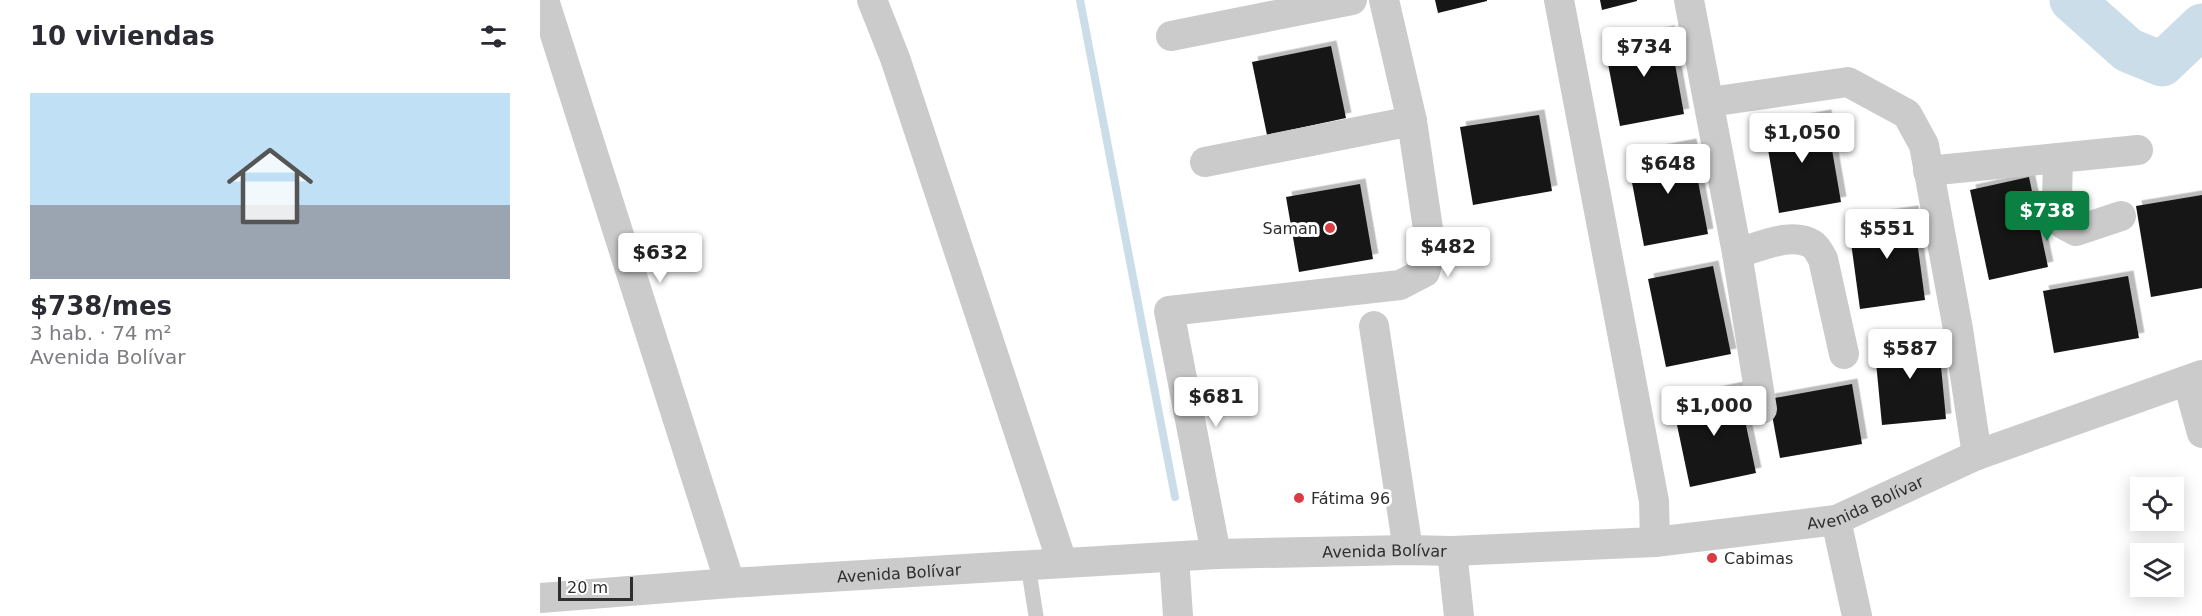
<!DOCTYPE html>
<html lang="es">
<head>
<meta charset="utf-8">
<style>
  :root { --surface:#fff; --page:#f2f2f3; --text:#2b2b33; --muted:#7c7c81; --line:#e1e1e2; --accent:#0b8043 }
  body { margin:0; font-family:"DejaVu Sans",sans-serif; background:var(--page); color:var(--text); height:100vh; display:flex; flex-direction:column; font-size:22px; white-space:nowrap }
  * { box-sizing:border-box; margin:0 }
  p { font-size:20px; color:var(--muted) }
  .icon { flex:none; width:33px; height:33px; fill:none; stroke:currentColor; stroke-width:2; stroke-linecap:round; stroke-linejoin:round }
  .map { position:relative; flex:1; overflow:hidden }
  .details { display:flex; flex-direction:column; background:var(--surface); width:540px }
  .details>* { flex:none }
  .controls { position:absolute; left:1590px; top:477px; display:grid; gap:12px }
  .controls a { display:grid; place-items:center; width:54px; height:54px; border-radius:0px; background:var(--surface); box-shadow:0 3px 15px #0003; font-size:30px }
  .scale { position:absolute; left:18px; bottom:15px; width:75px; box-sizing:border-box; padding-left:6px; border:3px solid #2e2e2e; border-top:0; font-size:16px; line-height:21px; white-space:nowrap; color:#2e2e2e; -webkit-text-stroke:4px #fff; paint-order:stroke }
  .price { position:absolute; translate:-50% -51px; padding:0 14px; border-radius:6px; background:#fff; color:#222; font-size:20px; line-height:39px; filter:drop-shadow(0 2px 3px #0008) }
  .price::after { content:''; position:absolute; left:50%; top:36px; width:18px; height:14px; margin-left:-9px; background:inherit; clip-path:polygon(0 0,100% 0,50% 100%) }
  .price.selected { background:var(--accent); color:#fff }
  ul { padding:0; list-style:none }
  li { display:grid; align-content:center; gap:12px; height:318px; padding:0 30px }
  li+li { border-top:2px solid var(--line) }
  li span { display:grid; place-items:center; height:186px; border-radius:0px; color:#555 }
  li>.icon { margin-inline-start:auto }
  span .icon { width:108px; height:108px; fill:#fffc; stroke-width:1 }
  li b { font-size:26px }
  h2 { display:flex; justify-content:space-between; align-items:center; height:72px; padding:0 30px; font-size:26px }
  main { display:flex; flex:1; min-height:0 }
  .map>svg:first-child { display:block }
</style>
</head>
<body>
<main>
<section class="details">
<h2>10 viviendas<svg class="icon" aria-label="filters" viewBox="0 0 24 24"><path d="M4 7h16M4 17h16"/><circle cx="9" cy="7" r="2"/><circle cx="15" cy="17" r="2"/></svg></h2>
<ul>
<li><span style="background:linear-gradient(#bfe0f5 60%,#9aa5b1 0)"><svg class="icon" aria-label="home" viewBox="0 0 24 24"><path d="M3 11l9-7 9 7M6 9v11h12V9"/></svg></span><div><b>$738/mes</b><p>3 hab. · 74 m²</p><p>Avenida Bolívar</p></div></li>
</ul>
</section>
<div class="map">
<svg width="1662" height="616" viewBox="0 0 1662 616">
  <defs>
    <filter id="shadow"><feDropShadow dx="5.5" dy="-5.5" stdDeviation="0" flood-color="#0004"/></filter>
  </defs>
  <rect width="100%" height="100%" fill="#fff"/>
  <g fill="none" stroke-linecap="round" stroke-linejoin="round">
    <polyline stroke="#cadde9" stroke-width="8" points="540,0 635,497"/>
    <polyline stroke="#cadde9" stroke-width="45" points="1532,0 1588,50 1622,64 1662,26"/>
  </g>
  <g fill="#151515" filter="url(#shadow)">
    <polygon points="895,0 947,0 947,1 898,13"/>
    <polygon points="1060,0 1097,0 1097,1 1062,10"/>
    <polygon points="1129,31 1144,114 1080,126 1064,43"/>
    <polygon points="791,46 806,118 727,135 712,62"/>
    <polygon points="999,115 1012,191 933,205 920,127"/>
    <polygon points="1286,115 1301,202 1239,213 1224,126"/>
    <polygon points="1151,144 1168,234 1104,246 1087,156"/>
    <polygon points="1489,177 1508,267 1449,280 1430,190"/>
    <polygon points="820,184 833,259 759,272 746,197"/>
    <polygon points="1662,195 1662,288 1611,297 1596,206"/>
    <polygon points="1373,211 1385,300 1320,309 1308,220"/>
    <polygon points="1173,266 1191,354 1126,367 1108,279"/>
    <polygon points="1588,276 1599,338 1514,353 1503,291"/>
    <polygon points="1398,335 1406,419 1342,425 1334,341"/>
    <polygon points="1312,384 1322,444 1240,458 1229,399"/>
    <polygon points="1198,387 1216,473 1150,487 1132,401"/>
  </g>
  <g fill="none" stroke-linecap="round" stroke-linejoin="round">
    <polyline stroke="#cbcbcb" stroke-width="15" points="488,565 496,616"/>
    <g stroke="#cbcbcb" stroke-width="30">
      <polyline points="4,0 190,583"/>
      <polyline points="332,0 355,58 522,562"/>
      <polyline points="1019,0 1114,501 1115,542"/>
      <polyline points="1149,0 1197,253 1222,409"/>
      <polyline points="631,36 812,0"/>
      <polyline points="1170,102 1308,82 1367,114 1384,145 1418,329 1437,455"/>
      <polyline points="1518,158 1517,201 1523,224 1536,231 1581,216"/>
      <polyline points="665,162 872,121"/>
      <polyline points="1388,171 1598,150"/>
      <path d="M1197,253C1218,248 1251,231 1272,244C1277,247 1280,254 1283,259L1304,354"/>
      <polyline points="834,326 868,550"/>
      <polyline points="1648,382 1662,433"/>
      <polyline points="1296,520 1317,616"/>
      <polyline points="912,551 919,616"/>
      <polyline points="676,554 629,311 860,285 885,272 891,249 872,121 844,0"/>
      <polyline points="634,557 638,616"/>
      <path id="s1" d="M0,598L190,583L676,554L868,550L912,551L1115,542L1296,520L1437,455L1662,375"/>
    </g>
  </g>
  <g fill="#da3c44" stroke="#fff" stroke-width="2">
    <circle cx="790" cy="228" r="6"/>
    <circle cx="759" cy="498" r="6"/>
    <circle cx="1172" cy="558" r="6"/>
  </g>
  <g text-anchor="middle" stroke-width="6" stroke-linejoin="round" paint-order="stroke">
    <g font-size="16" fill="#2e2e2e" stroke="#fff" text-anchor="start">
      <text x="778" y="234" text-anchor="end">Saman</text>
      <text x="771" y="504">Fátima 96</text>
      <text x="1184" y="564">Cabimas</text>
    </g>
    <g font-size="16" fill="#2e2e2e" stroke="#fff">
      <text dy="6" stroke="none"><textPath href="#s1" startOffset="1332">Avenida Bolívar</textPath></text>
      <text dy="6" stroke="none"><textPath href="#s1" startOffset="846">Avenida Bolívar</textPath></text>
      <text dy="6" stroke="none"><textPath href="#s1" startOffset="360">Avenida Bolívar</textPath></text>
    </g>
  </g>
</svg>
<div class="controls">
<a><svg class="icon" aria-label="locate" viewBox="0 0 24 24"><circle cx="12" cy="12" r="6"/><path d="M12 2v4M12 18v4M2 12h4M18 12h4"/></svg></a>
<a><svg class="icon" aria-label="layers" viewBox="0 0 24 24"><path d="M12 4l9 5-9 5-9-5zM3 14l9 5 9-5"/></svg></a>
</div>
<div class="scale">20 m</div>
<b class="price" style="left:1104px;top:78px">$734</b>
<b class="price" style="left:1262px;top:164px">$1,050</b>
<b class="price" style="left:1128px;top:195px">$648</b>
<b class="price selected" style="left:1507px;top:242px">$738</b>
<b class="price" style="left:1347px;top:260px">$551</b>
<b class="price" style="left:908px;top:278px">$482</b>
<b class="price" style="left:120px;top:284px">$632</b>
<b class="price" style="left:1370px;top:380px">$587</b>
<b class="price" style="left:676px;top:428px">$681</b>
<b class="price" style="left:1174px;top:437px">$1,000</b>
</div>
</main>
</body>
</html>
